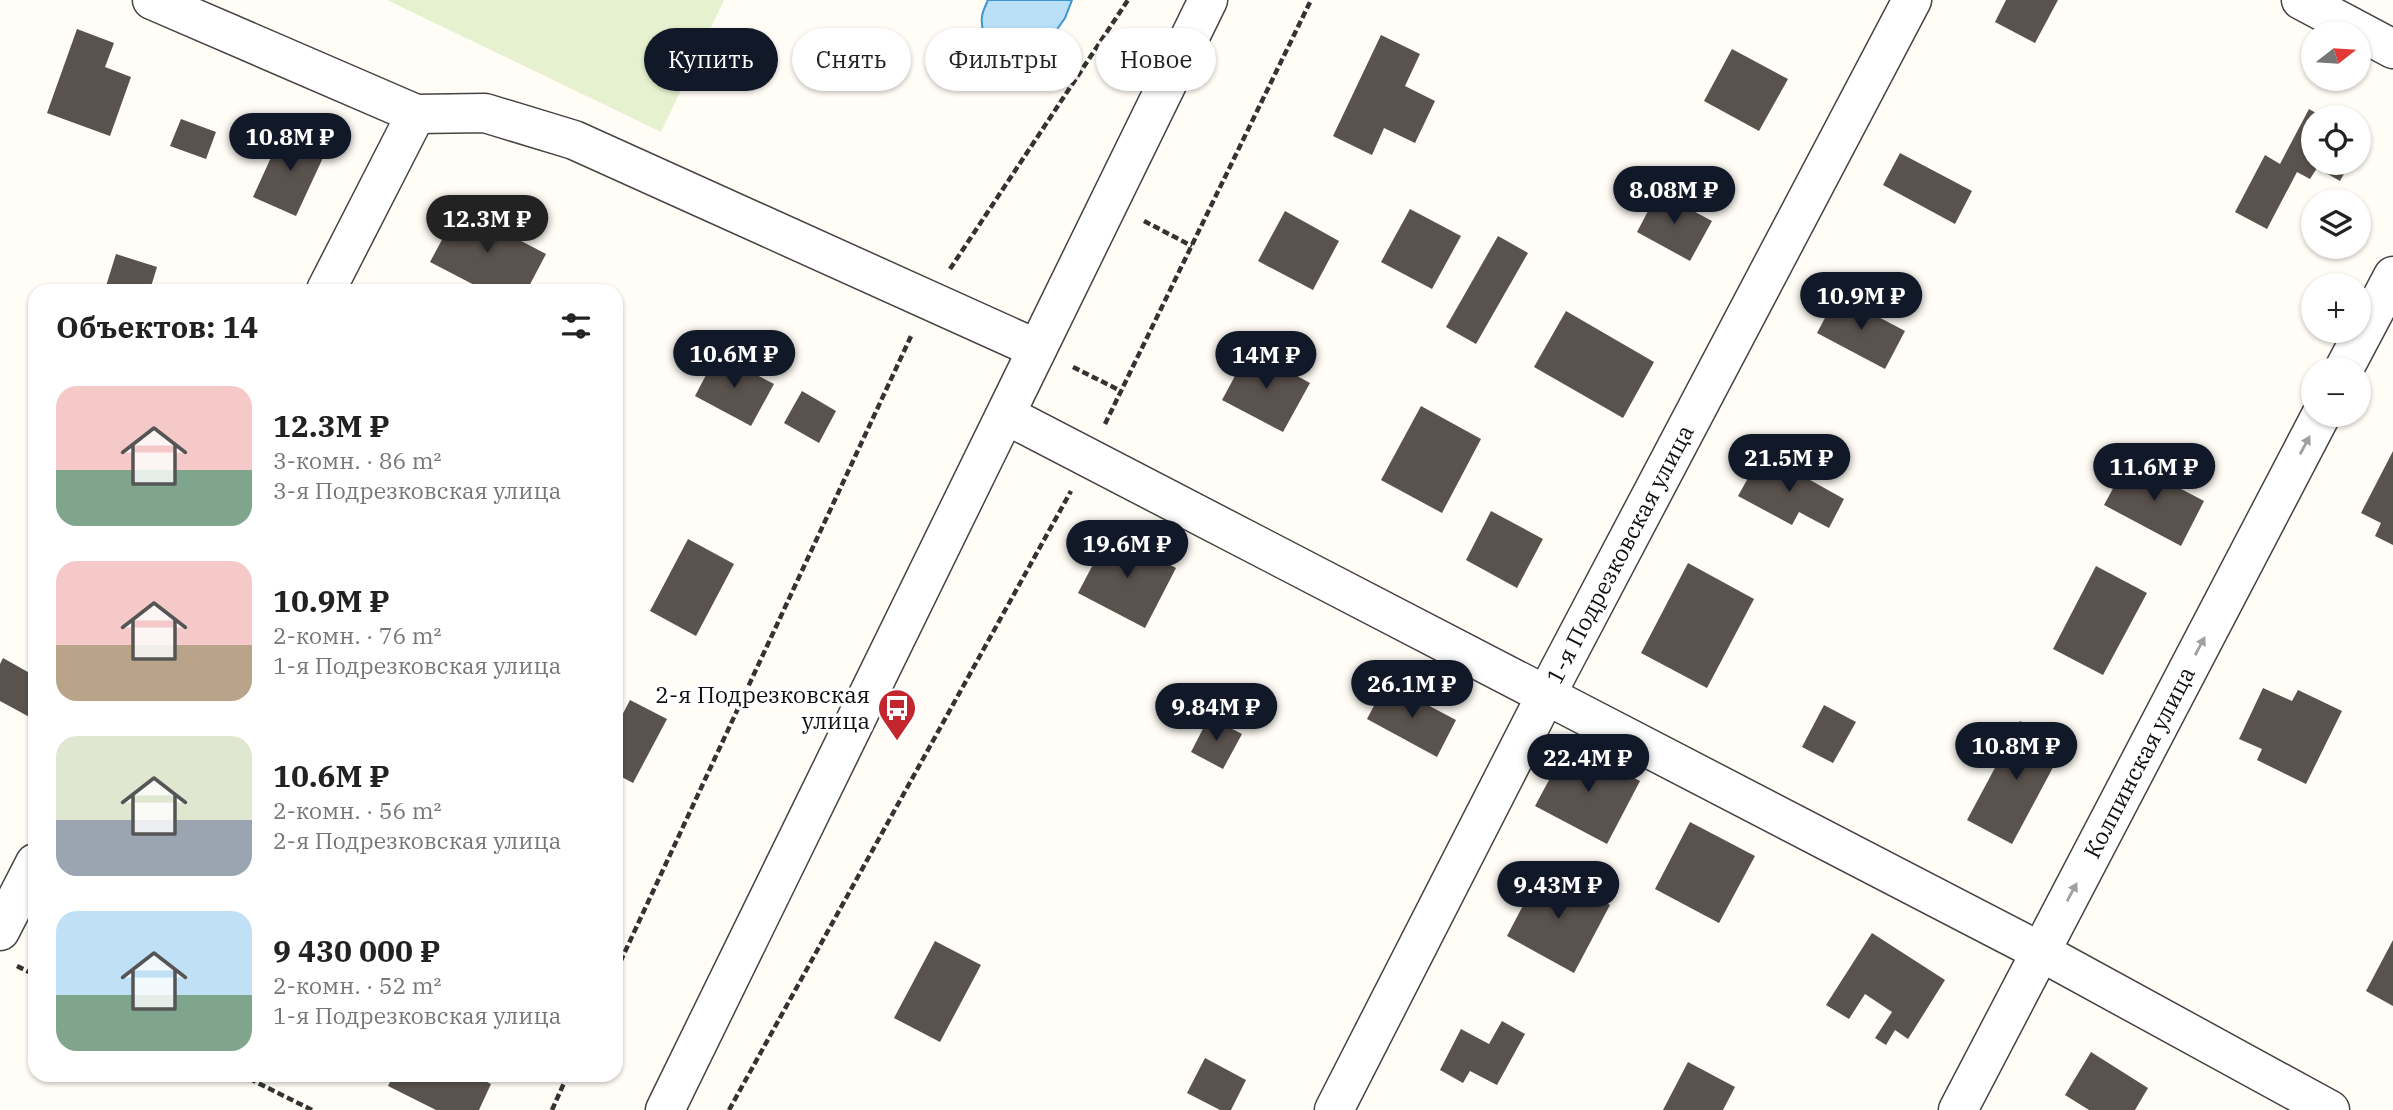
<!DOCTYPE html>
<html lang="ru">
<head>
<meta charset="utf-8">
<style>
  :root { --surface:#fff; --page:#f2f2f2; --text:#222; --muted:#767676; --accent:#111827 }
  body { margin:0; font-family:"IBM Plex Serif",serif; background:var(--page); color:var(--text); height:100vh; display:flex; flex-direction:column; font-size:26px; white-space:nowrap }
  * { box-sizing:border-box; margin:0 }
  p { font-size:23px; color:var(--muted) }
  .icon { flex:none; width:38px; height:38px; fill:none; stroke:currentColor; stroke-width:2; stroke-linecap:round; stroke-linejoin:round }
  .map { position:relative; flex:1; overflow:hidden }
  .sheet { position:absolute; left:28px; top:284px; width:595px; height:798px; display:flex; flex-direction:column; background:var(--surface); border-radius:21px; box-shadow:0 2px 5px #0004 }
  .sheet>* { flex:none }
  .banner { position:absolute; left:644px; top:28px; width:665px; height:63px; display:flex; gap:14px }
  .needle { width:46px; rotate:73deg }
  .buttons { position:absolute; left:2301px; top:21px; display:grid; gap:14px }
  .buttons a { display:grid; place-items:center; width:70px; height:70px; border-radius:50%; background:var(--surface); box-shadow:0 2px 5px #0004; font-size:35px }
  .price { position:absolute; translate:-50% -60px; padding:0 16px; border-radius:24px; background:var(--accent); color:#fff; font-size:23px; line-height:46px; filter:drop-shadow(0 2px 4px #0008) }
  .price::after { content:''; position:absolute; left:50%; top:42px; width:21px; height:16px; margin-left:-10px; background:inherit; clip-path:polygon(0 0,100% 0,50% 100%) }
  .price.active { background:#222; color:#fff }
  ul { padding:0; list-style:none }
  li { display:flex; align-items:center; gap:21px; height:175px; padding:0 28px }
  li span { display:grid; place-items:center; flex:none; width:196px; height:140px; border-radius:21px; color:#555 }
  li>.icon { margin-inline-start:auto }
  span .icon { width:84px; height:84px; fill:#fffc; stroke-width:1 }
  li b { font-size:30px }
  h2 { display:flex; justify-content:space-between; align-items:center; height:84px; padding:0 28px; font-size:30px }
  .chip { padding:0 24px; border-radius:32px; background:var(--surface); box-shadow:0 2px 5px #0004; font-size:24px; line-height:63px }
  .chip.active { background:var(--accent); color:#fff }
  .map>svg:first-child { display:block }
</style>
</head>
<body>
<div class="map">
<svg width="2393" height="1110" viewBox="0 0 2393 1110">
  <rect width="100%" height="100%" fill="#fffdf5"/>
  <polygon fill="#e6f2cf" points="387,0 724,0 661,132"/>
  <path fill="#b9e0f7" stroke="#3f96cf" stroke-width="2" d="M988,0H1072L1065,18L1036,59L1019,66C1001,56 979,41 982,17C982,12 986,5 988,0Z"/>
  <g fill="#5a524d">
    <polygon points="2006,0 2058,0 2035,43 1995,22"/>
    <polygon points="77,29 114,43 105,67 131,77 110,136 47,113"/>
    <polygon points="1381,35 1420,54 1405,86 1435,101 1415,143 1384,128 1372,155 1333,136"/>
    <polygon points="1732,49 1788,79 1759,131 1704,101"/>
    <polygon points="2309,109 2323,117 2314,117 2314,163 2350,163 2340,181 2317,168 2310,179 2297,172 2267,229 2235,212 2265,155 2280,164"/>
    <polygon points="181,119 216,132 206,159 170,146"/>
    <polygon points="284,129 327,149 296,216 253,197"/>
    <polygon points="1900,153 1972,191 1955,224 1883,185"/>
    <polygon points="1658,192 1712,221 1690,261 1637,232"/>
    <polygon points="459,208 546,254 527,290 484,290 430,262"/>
    <polygon points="1410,209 1461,236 1432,289 1381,262"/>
    <polygon points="1285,211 1339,241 1313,290 1258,261"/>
    <polygon points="1498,236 1528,253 1476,344 1446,327"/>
    <polygon points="116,254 157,267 150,290 121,290 106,286"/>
    <polygon points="1837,295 1905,331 1885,369 1817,333"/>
    <polygon points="1566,311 1654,362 1623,418 1534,367"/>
    <polygon points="1249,350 1310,383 1283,432 1222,400"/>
    <polygon points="717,354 774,384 751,426 695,396"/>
    <polygon points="802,391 836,411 819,443 784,423"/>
    <polygon points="1421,406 1481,439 1442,513 1381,480"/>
    <polygon points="2393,451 2393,545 2375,536 2381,523 2361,513"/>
    <polygon points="1762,453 1844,499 1829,528 1799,512 1792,525 1738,496"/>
    <polygon points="2128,461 2204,501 2181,546 2104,505"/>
    <polygon points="1491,511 1543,539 1517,588 1466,560"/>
    <polygon points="1110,532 1176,568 1145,628 1078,593"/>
    <polygon points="688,539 734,564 696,636 650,611"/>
    <polygon points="1688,563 1754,599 1707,688 1641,653"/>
    <polygon points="2096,566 2147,593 2103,675 2053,649"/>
    <polygon points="3,658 35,676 35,720 0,701 0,664"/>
    <polygon points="1386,683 1456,720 1437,757 1367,719"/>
    <polygon points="2263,688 2292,701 2298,690 2342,711 2306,784 2257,760 2262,749 2239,739"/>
    <polygon points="630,700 667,719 633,783 616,774 616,727"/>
    <polygon points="1824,705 1856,722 1833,763 1802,747"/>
    <polygon points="1209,717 1242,734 1223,769 1191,752"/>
    <polygon points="2020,721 2065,745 2012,844 1967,820"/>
    <polygon points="1569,743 1640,781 1607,844 1535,806"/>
    <polygon points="1690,822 1755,856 1719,923 1655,889"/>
    <polygon points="1542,869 1610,905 1574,973 1507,936"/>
    <polygon points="1872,933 1945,980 1908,1039 1895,1030 1886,1045 1875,1038 1892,1012 1865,994 1849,1019 1826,1005"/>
    <polygon points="2393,940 2393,1006 2366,991"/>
    <polygon points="935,941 981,965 940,1042 894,1018"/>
    <polygon points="1502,1021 1525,1034 1497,1085 1470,1071 1463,1083 1440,1070 1461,1029 1489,1044"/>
    <polygon points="2091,1052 2148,1088 2135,1110 2089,1110 2065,1095"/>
    <polygon points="1205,1058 1246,1080 1231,1110 1220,1110 1187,1093"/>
    <polygon points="1688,1062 1735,1087 1723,1110 1663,1110"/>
    <polygon points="394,1074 471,1074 491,1084 479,1110 436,1110 388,1086"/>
  </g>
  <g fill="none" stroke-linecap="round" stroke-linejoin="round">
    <defs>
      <g id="minor">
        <polyline points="152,0 416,114 485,113 574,140 1037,349"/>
        <polyline points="2301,0 2393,49"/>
        <polyline points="326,290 416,114"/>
        <polyline points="2344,369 2393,276"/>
        <polyline points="1006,415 2041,952 2330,1110"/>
        <polyline points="0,931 35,863"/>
        <polyline points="665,1110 1208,0"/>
        <path id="s1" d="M1334,1110L1545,697L1912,0"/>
        <path id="s2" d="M1958,1110L2321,415"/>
      </g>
    </defs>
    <use href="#minor" stroke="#444" stroke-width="41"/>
    <g stroke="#333" stroke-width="4.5" stroke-dasharray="7 3.5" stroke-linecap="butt">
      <polyline points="1144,221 1192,246"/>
      <polyline points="950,269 1128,0"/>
      <polyline points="1073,367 1121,391"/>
      <polyline points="1105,424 1311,0"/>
      <polyline points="17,966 35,975"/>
      <polyline points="616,971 912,334"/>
      <polyline points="240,1074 312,1110"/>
      <polyline points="552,1110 568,1074"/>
      <polyline points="729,1110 1071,491"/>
    </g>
    <use href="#minor" stroke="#fff" stroke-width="38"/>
  </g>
  <defs><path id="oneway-solid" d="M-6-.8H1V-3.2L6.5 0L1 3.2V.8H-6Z" transform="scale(1.75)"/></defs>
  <g fill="#a0a0a0">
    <use href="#oneway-solid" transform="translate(2305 445) rotate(-62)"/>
    <use href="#oneway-solid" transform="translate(2200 646) rotate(-62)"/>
    <use href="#oneway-solid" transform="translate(2072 892) rotate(-62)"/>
  </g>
  <defs>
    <symbol id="bus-pin" viewBox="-11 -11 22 30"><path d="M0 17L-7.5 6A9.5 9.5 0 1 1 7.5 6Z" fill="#c4262e" stroke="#fff"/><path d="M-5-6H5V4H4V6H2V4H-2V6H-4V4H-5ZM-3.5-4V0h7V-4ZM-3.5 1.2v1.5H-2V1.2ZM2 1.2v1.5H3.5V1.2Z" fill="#fff"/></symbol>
  </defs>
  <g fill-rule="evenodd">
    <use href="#bus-pin" x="875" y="686" width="44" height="60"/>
  </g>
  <g text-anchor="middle" stroke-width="7" stroke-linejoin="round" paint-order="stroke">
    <g font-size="23" fill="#111" stroke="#fff">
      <text dy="8" stroke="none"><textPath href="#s1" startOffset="625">1-я Подрезковская улица</textPath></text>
      <text dy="8" stroke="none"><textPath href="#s2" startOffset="392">Колпинская улица</textPath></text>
    </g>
    <g font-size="23" fill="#111" stroke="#fff" text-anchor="end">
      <text x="870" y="703">2-я Подрезковская<tspan x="870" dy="26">улица</tspan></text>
    </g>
  </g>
</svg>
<div class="buttons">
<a><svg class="needle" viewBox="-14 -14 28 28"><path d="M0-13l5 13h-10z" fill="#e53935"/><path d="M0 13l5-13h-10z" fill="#767676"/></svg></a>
<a><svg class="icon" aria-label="locate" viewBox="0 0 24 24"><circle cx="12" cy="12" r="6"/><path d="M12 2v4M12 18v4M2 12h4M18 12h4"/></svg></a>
<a><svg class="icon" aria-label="layers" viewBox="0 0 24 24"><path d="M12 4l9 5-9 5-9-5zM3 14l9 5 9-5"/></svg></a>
<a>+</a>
<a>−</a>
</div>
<b class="price" style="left:290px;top:173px">10.8M ₽</b>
<b class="price" style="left:1674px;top:226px">8.08M ₽</b>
<b class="price active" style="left:487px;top:255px">12.3M ₽</b>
<b class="price" style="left:1861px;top:332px">10.9M ₽</b>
<b class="price" style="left:734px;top:390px">10.6M ₽</b>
<b class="price" style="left:1266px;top:391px">14M ₽</b>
<b class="price" style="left:1789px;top:494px">21.5M ₽</b>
<b class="price" style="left:2154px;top:503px">11.6M ₽</b>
<b class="price" style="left:1127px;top:580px">19.6M ₽</b>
<b class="price" style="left:1412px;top:720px">26.1M ₽</b>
<b class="price" style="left:1216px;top:743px">9.84M ₽</b>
<b class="price" style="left:2016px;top:782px">10.8M ₽</b>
<b class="price" style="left:1588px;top:794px">22.4M ₽</b>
<b class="price" style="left:1558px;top:921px">9.43M ₽</b>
<div class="banner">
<a class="chip active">Купить</a>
<a class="chip">Снять</a>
<a class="chip">Фильтры</a>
<a class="chip">Новое</a>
</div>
<section class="sheet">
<h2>Объектов: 14<svg class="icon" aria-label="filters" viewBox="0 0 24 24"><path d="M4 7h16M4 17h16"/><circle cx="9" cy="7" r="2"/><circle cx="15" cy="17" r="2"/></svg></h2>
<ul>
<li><span style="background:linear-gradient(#f6c9c9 60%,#7fa58c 0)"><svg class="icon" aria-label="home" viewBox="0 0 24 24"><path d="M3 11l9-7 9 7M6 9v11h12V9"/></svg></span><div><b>12.3M ₽</b><p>3-комн. · 86 m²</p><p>3-я Подрезковская улица</p></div></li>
<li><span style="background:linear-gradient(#f6c9c9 60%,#b9a48a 0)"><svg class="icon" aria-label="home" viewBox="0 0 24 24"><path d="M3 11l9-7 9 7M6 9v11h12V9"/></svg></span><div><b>10.9M ₽</b><p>2-комн. · 76 m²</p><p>1-я Подрезковская улица</p></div></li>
<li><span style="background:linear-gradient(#dfe7d0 60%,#9aa5b1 0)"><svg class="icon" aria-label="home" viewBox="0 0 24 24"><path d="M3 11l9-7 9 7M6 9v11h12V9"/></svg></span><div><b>10.6M ₽</b><p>2-комн. · 56 m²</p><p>2-я Подрезковская улица</p></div></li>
<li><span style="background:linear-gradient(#bfe0f5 60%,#7fa58c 0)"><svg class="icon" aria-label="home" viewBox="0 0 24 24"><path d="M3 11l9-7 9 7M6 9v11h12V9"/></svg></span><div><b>9 430 000 ₽</b><p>2-комн. · 52 m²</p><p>1-я Подрезковская улица</p></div></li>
</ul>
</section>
</div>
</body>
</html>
